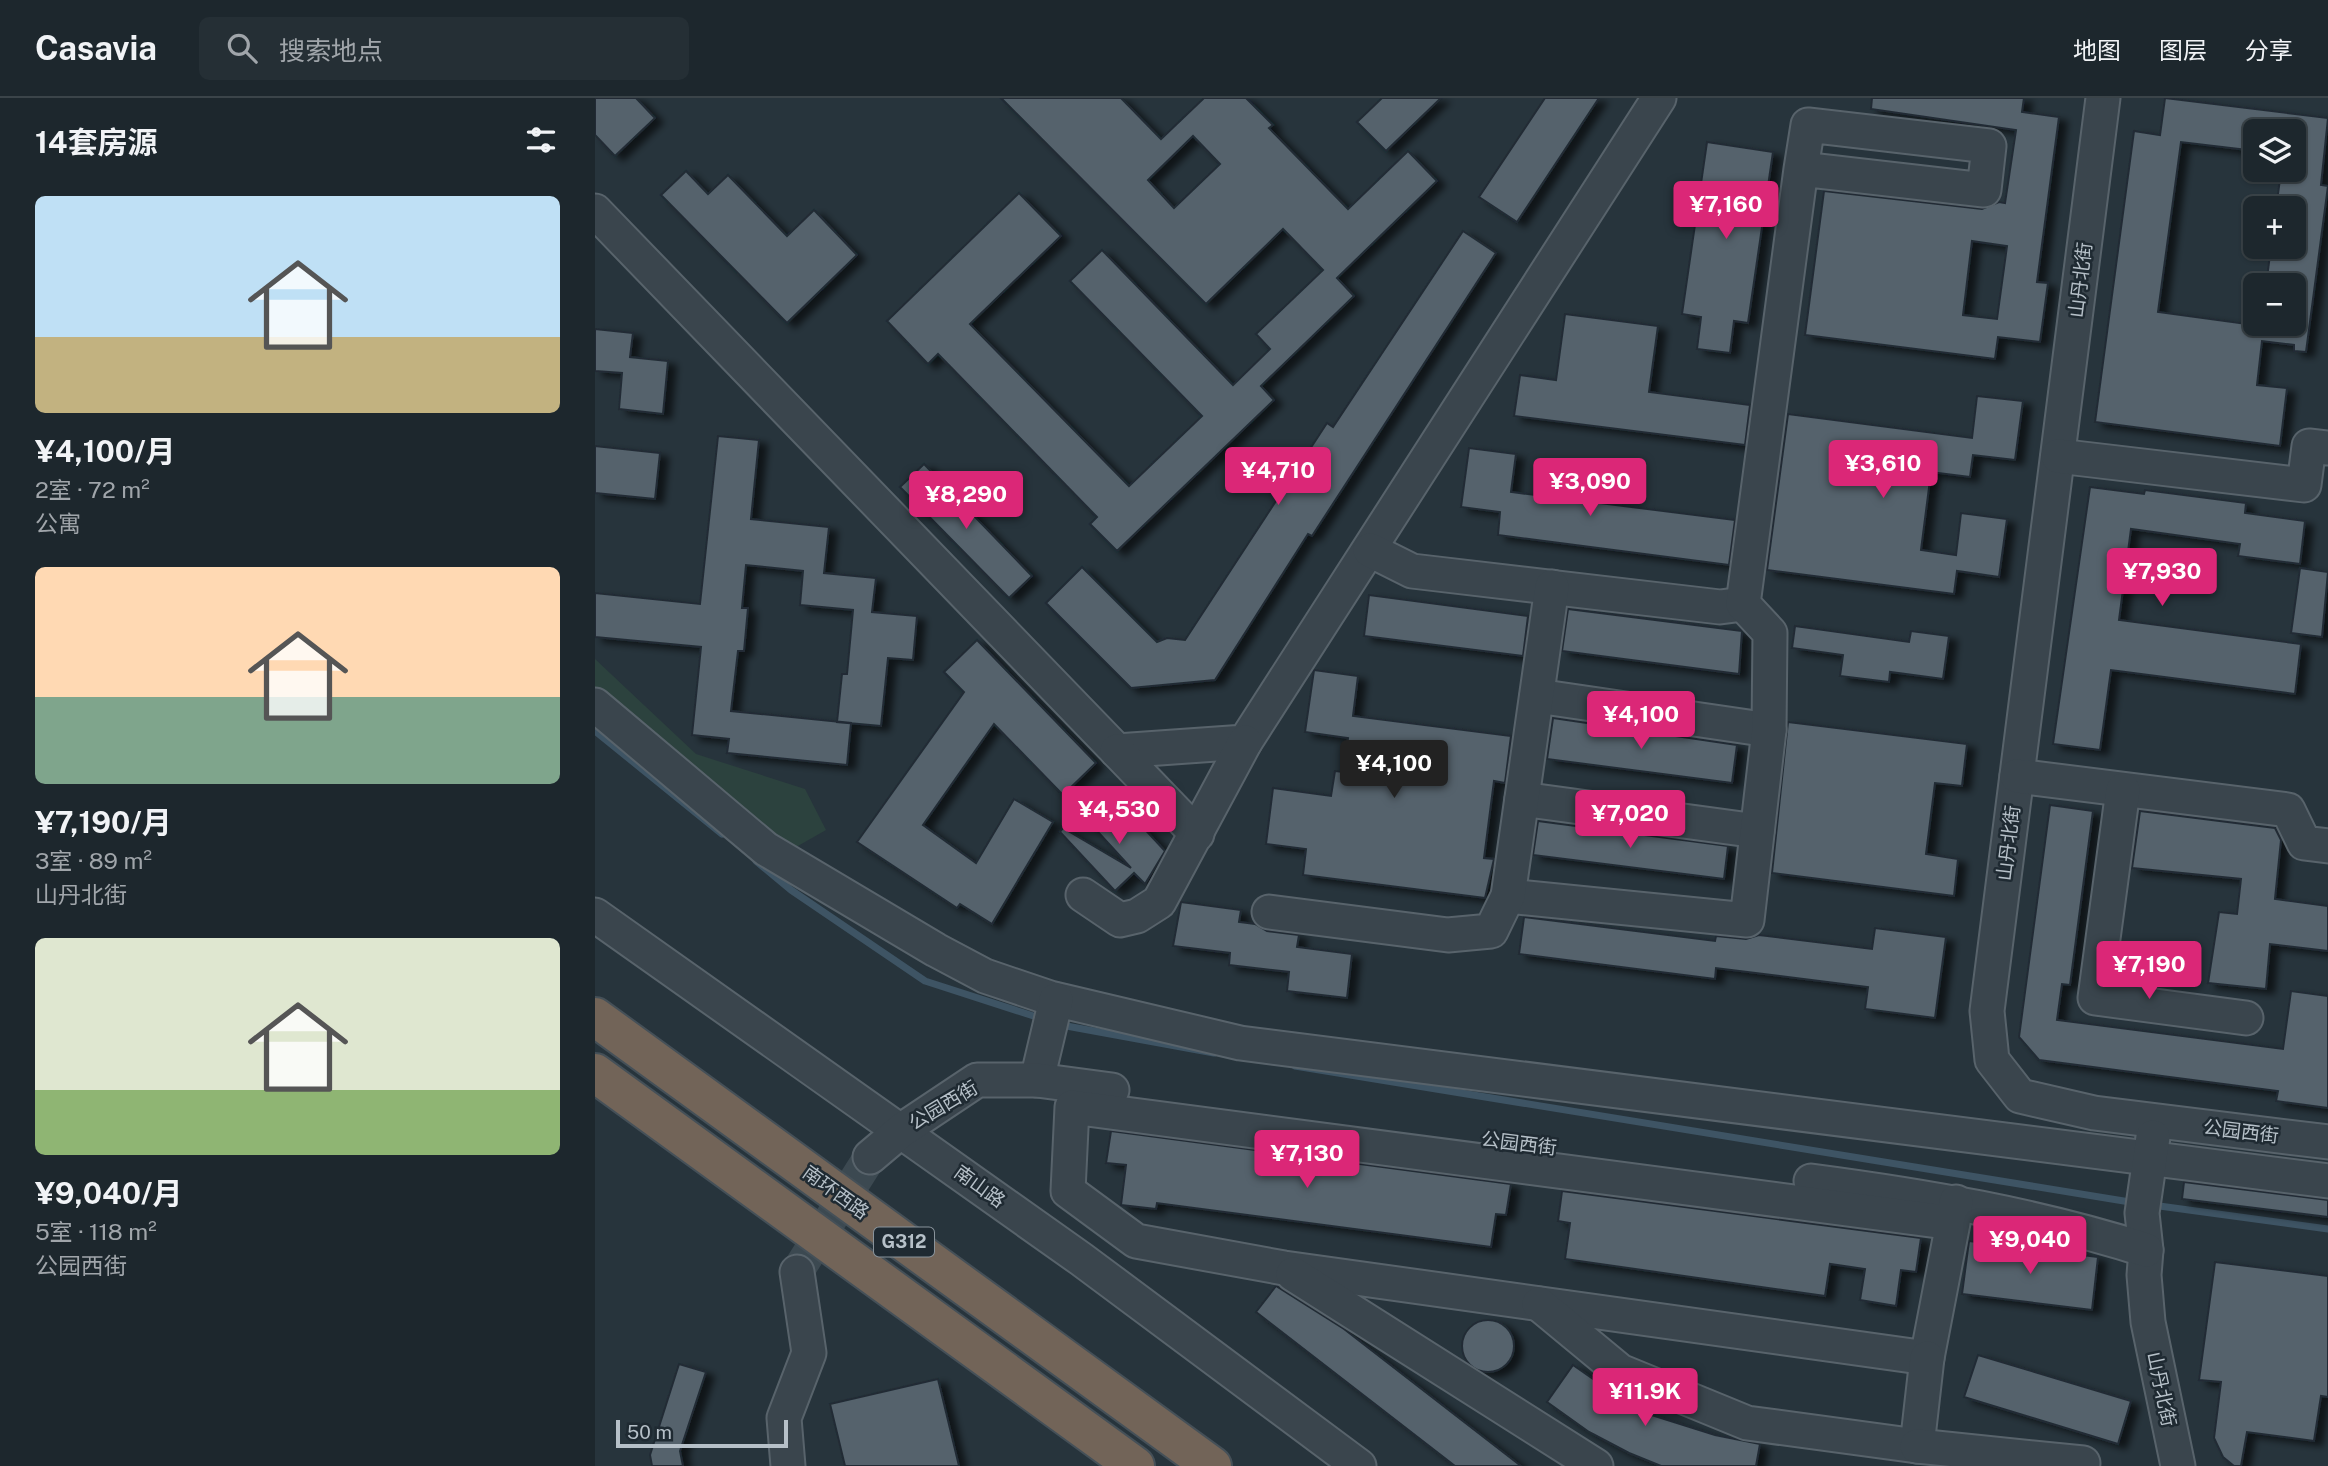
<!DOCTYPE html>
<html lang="zh">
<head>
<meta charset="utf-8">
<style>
  :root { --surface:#1d272d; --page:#252f35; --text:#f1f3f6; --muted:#a0a5aa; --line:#3b4449; --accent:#db2777 }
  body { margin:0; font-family:"Public Sans","Noto Sans SC",sans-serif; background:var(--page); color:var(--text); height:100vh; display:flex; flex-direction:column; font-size:26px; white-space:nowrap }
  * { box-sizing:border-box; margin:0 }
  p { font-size:23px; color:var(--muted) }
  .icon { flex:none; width:38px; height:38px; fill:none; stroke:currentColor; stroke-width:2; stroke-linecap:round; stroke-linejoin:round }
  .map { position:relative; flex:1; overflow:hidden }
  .side { display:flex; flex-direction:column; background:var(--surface); width:595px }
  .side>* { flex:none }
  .controls { position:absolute; left:1648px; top:21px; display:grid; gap:14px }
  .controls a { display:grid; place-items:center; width:63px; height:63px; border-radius:10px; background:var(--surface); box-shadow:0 2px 5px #0004,0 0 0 2px var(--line); font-size:35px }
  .scale { position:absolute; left:21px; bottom:18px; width:172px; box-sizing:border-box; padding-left:7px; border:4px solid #b6c0c8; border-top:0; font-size:19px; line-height:24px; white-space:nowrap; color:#b6c0c8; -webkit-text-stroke:5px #1f2a32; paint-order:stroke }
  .price { position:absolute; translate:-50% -60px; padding:0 16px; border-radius:7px; background:var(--accent); color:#fff; font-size:23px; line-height:46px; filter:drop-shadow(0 2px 4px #0008) }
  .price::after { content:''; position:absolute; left:50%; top:42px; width:21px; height:16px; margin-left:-10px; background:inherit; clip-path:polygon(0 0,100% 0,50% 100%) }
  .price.active { background:#222; color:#fff }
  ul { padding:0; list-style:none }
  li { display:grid; align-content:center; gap:14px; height:371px; padding:0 35px }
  li span { display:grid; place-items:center; height:217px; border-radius:10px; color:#555 }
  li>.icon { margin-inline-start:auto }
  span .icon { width:126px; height:126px; fill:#fffc; stroke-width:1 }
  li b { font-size:30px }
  h2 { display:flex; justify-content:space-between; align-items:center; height:84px; padding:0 35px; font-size:30px }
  header { display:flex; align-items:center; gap:42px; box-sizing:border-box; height:98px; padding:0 35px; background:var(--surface); border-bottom:2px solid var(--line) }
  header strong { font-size:33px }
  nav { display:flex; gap:38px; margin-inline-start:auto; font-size:24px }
  .search { width:490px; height:63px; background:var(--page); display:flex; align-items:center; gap:18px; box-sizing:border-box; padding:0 24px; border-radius:10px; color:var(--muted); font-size:26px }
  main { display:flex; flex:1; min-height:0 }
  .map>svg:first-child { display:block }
</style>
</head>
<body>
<header>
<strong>Casavia</strong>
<div class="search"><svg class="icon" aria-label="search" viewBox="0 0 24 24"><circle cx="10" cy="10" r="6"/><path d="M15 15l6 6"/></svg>搜索地点</div>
<nav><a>地图</a><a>图层</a><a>分享</a></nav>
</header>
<main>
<section class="side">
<h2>14套房源<svg class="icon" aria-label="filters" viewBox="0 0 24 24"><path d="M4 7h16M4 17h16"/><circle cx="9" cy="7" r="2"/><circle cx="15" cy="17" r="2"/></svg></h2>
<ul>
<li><span style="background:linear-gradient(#bfe0f5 65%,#c2b280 0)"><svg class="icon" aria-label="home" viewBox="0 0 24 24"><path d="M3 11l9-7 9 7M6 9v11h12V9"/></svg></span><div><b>¥4,100/月</b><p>2室 · 72 m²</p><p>公寓</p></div></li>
<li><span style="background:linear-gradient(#ffd9b3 60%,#7fa58c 0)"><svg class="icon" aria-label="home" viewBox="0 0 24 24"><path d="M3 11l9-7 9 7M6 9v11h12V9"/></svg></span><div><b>¥7,190/月</b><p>3室 · 89 m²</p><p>山丹北街</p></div></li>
<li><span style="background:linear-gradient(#dfe7d0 70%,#8fb573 0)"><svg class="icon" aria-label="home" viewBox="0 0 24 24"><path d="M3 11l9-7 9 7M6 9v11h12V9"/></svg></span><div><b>¥9,040/月</b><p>5室 · 118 m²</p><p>公园西街</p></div></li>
</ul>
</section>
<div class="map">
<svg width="1733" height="1368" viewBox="0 0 1733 1368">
  <defs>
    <filter id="shadow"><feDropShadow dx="8" dy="4.5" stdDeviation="3.5" flood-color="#0009"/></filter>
  </defs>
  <rect width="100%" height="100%" fill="#27343c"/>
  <polygon fill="#2c423e" points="0,561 101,656 210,691 231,732 173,765 0,627"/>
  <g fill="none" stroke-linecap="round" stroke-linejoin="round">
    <g stroke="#3e5464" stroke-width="7">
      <polyline points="0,633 127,736"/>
      <polyline points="161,763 196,792 330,883 448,921"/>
      <polyline points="466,927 619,955"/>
      <polyline points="700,968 1541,1105"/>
      <polyline points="1557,1107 1733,1131"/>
    </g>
  </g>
  <g fill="#54626c" stroke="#212c34" stroke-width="2" fill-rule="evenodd" filter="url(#shadow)">
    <polygon points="0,0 41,0 60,20 20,58 0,37"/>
    <path d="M406,0H526L566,41L609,0H651L678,27L674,30L753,111L813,53L842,83L742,180L759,198L666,288L679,302L522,453L495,426L502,419L343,256L333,266L292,223L424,95L466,138L375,226L534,388L607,318L475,183L507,152L638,287L675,251L661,236L728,172L688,131L611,206ZM598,38L625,66L579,110L553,82Z"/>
    <polygon points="787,0 846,0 791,53 762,24"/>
    <polygon points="950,0 1004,0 922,124 884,99"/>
    <path d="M1277,0H1429L1427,14L1464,19L1442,184L1453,185L1445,244L1403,239L1400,261L1210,237L1229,93L1387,111L1404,104L1410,105L1421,32L1276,11ZM1377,143L1412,148L1402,221L1368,217Z"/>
    <path d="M1570,0L1733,20L1726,87L1733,88L1711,254L1699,253V247L1667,243L1662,287L1692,290L1685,348L1500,324L1539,33L1565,37ZM1661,33H1699V83L1685,81L1681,110H1699V149H1676L1671,187H1699V226H1652L1563,214L1586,44L1661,53Z"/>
    <polygon points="1112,44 1178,54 1153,225 1139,223 1135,255 1102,251 1106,219 1087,216"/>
    <polygon points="91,73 113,96 133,77 192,138 219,112 262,157 192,225 66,97"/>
    <polygon points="868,133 901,155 717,438 713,436 620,582 536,590 451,505 487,469 562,544 572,540 590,542 732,325 738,329"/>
    <polygon points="970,216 1063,228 1054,294 1155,307 1150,347 919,318 925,277 961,282"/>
    <polygon points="0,231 38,235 35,259 73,263 68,316 24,311 27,275 0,273"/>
    <polygon points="1382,298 1428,303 1420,362 1378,357 1375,379 1336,374 1326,452 1361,457 1366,415 1412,421 1404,479 1362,473 1359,496 1172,472 1193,316 1377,340"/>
    <polygon points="123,338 164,342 156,421 234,429 229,475 281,480 277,514 322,518 318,562 293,560 286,628 242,624 247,576 252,576 258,512 205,507 208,473 151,467 147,510 153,510 149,553 143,553 136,613 256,625 252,667 132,655 134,641 97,637 106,549 0,539 0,495 105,506"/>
    <polygon points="0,348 65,355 60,401 0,395"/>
    <polygon points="874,350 921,356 916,394 1140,422 1134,467 903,437 905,414 866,409"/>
    <polygon points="329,366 437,478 414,500 305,389"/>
    <polygon points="1495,389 1549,396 1550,392 1651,405 1650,415 1710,423 1705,466 1643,458 1645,446 1536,431 1524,522 1706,546 1700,596 1516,572 1505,652 1458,646"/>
    <polygon points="1705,470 1733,474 1727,539 1696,535"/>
    <polygon points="774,497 933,518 928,558 769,538"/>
    <polygon points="973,511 1147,533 1144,576 967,553"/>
    <polygon points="1200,528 1314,544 1316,533 1354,538 1348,581 1295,574 1294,584 1245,578 1248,557 1197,550"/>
    <polygon points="382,542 501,665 468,697 399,626 328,727 381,765 419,701 458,724 397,826 365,806 362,810 262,744 369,594 349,574"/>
    <polygon points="719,572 763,578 758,618 916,638 910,685 899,683 889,760 899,761 890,800 708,777 711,751 671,746 678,690 736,698 740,673 748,674 753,640 710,634"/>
    <polygon points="958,620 1142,647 1137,685 952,661"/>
    <polygon points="1193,624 1372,646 1367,688 1340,685 1331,756 1363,761 1359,798 1177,775"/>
    <polygon points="519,698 570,753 550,786 539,775 520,793 465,734 468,730 536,770 492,722"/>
    <polygon points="1455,707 1498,713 1475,887 1467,886 1462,922 1688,951 1696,893 1733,898 1733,1010 1681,1003 1683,993 1444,962 1424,939"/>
    <polygon points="1545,713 1680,730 1686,742 1680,801 1733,808 1733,853 1675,846 1671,891 1613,885 1624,814 1642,816 1646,781 1537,770"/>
    <polygon points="943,723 1133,748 1129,781 938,757"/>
    <polygon points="586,804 646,812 644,824 660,826 672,833 704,837 702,849 757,856 752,900 692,893 694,874 634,867 635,855 578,848"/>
    <polygon points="929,819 1120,843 1121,838 1151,841 1164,837 1277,851 1280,830 1351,839 1340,920 1270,911 1273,889 1121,870 1120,881 924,856"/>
    <polygon points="516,1033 916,1086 911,1117 901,1116 896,1149 562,1105 561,1111 526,1107 531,1067 511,1065"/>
    <polygon points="1589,1084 1733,1102 1733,1119 1587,1101"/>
    <polygon points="967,1093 1326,1140 1321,1174 1306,1172 1301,1208 1265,1202 1270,1171 1235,1166 1230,1198 970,1161 975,1125 963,1123"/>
    <polygon points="1374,1143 1503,1159 1497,1212 1367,1196"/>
    <polygon points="1620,1164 1733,1178 1733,1299 1726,1298 1719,1343 1652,1334 1646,1368 1639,1368 1628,1359 1619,1340 1626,1284 1604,1282"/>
    <polygon points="681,1188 749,1231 926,1368 860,1368 661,1214"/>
    <circle cx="893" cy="1248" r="26"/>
    <polygon points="1383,1257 1536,1303 1523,1346 1369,1299"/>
    <polygon points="84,1266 111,1274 85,1353 88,1368 57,1368 55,1357"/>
    <polygon points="978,1267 1044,1313 1120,1337 1165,1346 1161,1368 1066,1368 1034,1355 994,1334 952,1304"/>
    <polygon points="343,1281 364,1368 250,1368 235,1306"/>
  </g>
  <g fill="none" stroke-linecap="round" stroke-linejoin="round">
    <polyline stroke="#3c4951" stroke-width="33" stroke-dasharray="33 17" stroke-linecap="butt" points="202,1174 275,1059"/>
    <defs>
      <g id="minor">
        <polyline points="1508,0 1392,913 1397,962 1425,998 1499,1015 1733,1044"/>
        <polyline points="0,113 522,653 650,644 1064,0"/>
        <polyline points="1463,358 1709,387 1714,348 1733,350"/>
        <polyline points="775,452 817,473 1125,509 1148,506"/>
        <polyline points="942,598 1174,632"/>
        <polyline points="0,607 171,751 341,852 390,878 455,900 645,945 1733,1083"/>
        <polyline points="522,653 602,736"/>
        <polyline points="1422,678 1693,712 1709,745 1733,748"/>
        <polyline points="1528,692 1500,900 1651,920"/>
        <polyline points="927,701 1162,733"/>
        <polyline points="488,797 525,822 542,818 564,804 650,644"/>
        <polyline points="913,798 1152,822 1174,632 1175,535 1148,506 1206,71 1213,27 1394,48 1389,92 1206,71"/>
        <polyline points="674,814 853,837 896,833 913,798 957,489"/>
        <polyline points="0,817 486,1161 764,1368"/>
        <polyline points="442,982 461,902"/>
        <polyline points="1558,1039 1547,1115 1551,1152 1549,1177 1553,1224 1583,1368"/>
        <polyline points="275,1059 307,1032 382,982 442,982 517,992"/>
        <path d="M1216,1083C1330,1098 1441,1117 1551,1152"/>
        <polyline points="1358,1125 1332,1260 689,1170 541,1143 473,1093 477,1009 1358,1125 1361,1104"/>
        <polyline points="698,1176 1001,1368"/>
        <polyline points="944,1206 1025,1273 1152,1325 1322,1348 1332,1260"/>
        <polyline points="1322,1348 1488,1365"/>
        <polyline points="193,1368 189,1320 214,1255 202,1174"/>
      </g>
      <g id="highway">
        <polyline points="0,919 617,1368"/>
        <polyline points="0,975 540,1368"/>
      </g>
    </defs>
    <use href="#minor" stroke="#58636b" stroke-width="37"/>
    <use href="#highway" stroke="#455058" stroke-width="42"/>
    <use href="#minor" stroke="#3a454d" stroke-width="33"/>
    <use href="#highway" stroke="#726458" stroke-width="38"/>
  </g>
  <g text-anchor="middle" stroke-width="5" stroke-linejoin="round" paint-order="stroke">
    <rect fill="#1f2a32" stroke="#89939b" stroke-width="2" x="279" y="1129.5" width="60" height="29" rx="5"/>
    <g font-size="18" font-weight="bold" fill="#b6c0c8">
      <text x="309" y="1150">G312</text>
    </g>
    <g font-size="19" fill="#b6c0c8" stroke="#1f2a32">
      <text transform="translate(1485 182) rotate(-83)" y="7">山丹北街</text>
      <text transform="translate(1413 745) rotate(-83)" y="7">山丹北街</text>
      <text transform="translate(348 1007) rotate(-31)" y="7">公园西街</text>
      <text transform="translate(1646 1033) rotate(7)" y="7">公园西街</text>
      <text transform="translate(924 1045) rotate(7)" y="7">公园西街</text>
      <text transform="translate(385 1088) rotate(36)" y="7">南山路</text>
      <text transform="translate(241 1094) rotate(36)" y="7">南环西路</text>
      <text transform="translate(1567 1291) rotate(78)" y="7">山丹北街</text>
    </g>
  </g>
</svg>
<div class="controls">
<a><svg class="icon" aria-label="layers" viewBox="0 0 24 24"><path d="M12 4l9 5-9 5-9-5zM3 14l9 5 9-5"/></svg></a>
<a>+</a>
<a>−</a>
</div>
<div class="scale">50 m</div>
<b class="price" style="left:1131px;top:143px">¥7,160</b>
<b class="price" style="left:1288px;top:402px">¥3,610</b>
<b class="price" style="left:683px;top:409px">¥4,710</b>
<b class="price" style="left:995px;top:420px">¥3,090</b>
<b class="price" style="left:371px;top:433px">¥8,290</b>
<b class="price" style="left:1567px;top:510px">¥7,930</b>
<b class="price" style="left:1046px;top:653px">¥4,100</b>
<b class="price active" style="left:799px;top:702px">¥4,100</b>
<b class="price" style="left:524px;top:748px">¥4,530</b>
<b class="price" style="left:1035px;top:752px">¥7,020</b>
<b class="price" style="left:1554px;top:903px">¥7,190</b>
<b class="price" style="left:712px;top:1092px">¥7,130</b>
<b class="price" style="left:1435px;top:1178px">¥9,040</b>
<b class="price" style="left:1050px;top:1330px">¥11.9K</b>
</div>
</main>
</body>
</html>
